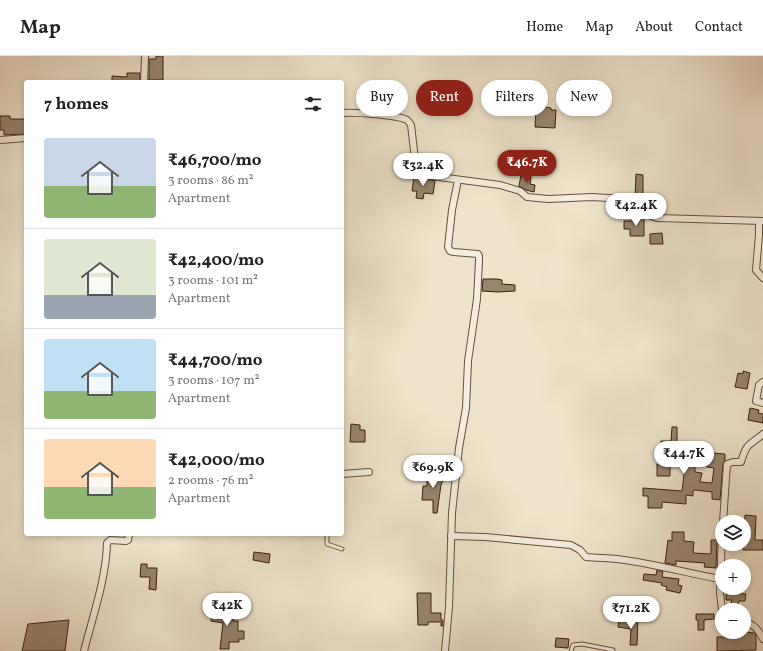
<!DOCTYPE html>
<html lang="en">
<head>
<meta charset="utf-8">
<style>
  :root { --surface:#fff; --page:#f6f6f6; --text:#222; --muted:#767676; --line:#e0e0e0; --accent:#8f2418 }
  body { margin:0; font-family:Vollkorn,serif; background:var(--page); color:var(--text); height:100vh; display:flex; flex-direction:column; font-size:15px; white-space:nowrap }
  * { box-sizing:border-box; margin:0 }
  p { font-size:13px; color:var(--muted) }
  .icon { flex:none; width:22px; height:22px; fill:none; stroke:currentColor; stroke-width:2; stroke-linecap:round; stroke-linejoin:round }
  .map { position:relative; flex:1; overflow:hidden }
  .sheet { position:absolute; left:24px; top:24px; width:320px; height:456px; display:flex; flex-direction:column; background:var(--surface); border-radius:4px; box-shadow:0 2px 6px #0003 }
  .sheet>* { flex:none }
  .top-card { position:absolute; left:356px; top:24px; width:347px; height:36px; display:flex; gap:8px }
  .controls { position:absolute; left:715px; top:459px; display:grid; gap:8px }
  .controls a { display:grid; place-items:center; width:36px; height:36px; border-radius:50%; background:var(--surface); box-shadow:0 2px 6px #0003; font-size:20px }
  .price { position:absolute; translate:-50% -34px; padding:0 9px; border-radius:14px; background:#fff; color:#222; font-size:13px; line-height:26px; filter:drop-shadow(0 1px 2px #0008) }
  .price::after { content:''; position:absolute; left:50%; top:24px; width:12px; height:9px; margin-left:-6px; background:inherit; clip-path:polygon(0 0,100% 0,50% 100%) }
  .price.current { background:var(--accent); color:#fff }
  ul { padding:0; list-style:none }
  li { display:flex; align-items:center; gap:12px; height:100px; padding:0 20px }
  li+li { border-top:1px solid var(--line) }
  li span { display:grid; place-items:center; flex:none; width:112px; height:80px; border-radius:4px; color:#555 }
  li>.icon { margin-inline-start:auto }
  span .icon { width:48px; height:48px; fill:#fffc; stroke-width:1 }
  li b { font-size:17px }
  h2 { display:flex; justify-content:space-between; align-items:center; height:48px; padding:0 20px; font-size:17px }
  .chip { padding:0 14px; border-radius:18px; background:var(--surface); box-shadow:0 2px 6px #0003; font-size:14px; line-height:36px }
  .chip.current { background:var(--accent); color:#fff }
  header { display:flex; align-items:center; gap:24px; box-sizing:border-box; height:56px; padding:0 20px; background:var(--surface); border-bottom:1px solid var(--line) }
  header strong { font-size:19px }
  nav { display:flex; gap:22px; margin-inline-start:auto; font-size:14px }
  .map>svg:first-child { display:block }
</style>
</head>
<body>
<header>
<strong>Map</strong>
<nav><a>Home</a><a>Map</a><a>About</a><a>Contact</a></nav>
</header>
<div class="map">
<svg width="763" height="595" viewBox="0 0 763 595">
  <rect width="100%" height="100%" fill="#efe4cb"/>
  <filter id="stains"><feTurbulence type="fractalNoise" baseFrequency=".005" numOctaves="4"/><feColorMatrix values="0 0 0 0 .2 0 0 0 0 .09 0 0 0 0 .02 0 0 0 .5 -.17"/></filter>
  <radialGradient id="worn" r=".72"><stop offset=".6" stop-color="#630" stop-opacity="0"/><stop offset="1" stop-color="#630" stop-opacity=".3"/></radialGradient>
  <g fill="#98856e" stroke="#3a1f0a">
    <polygon points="156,0 163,0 163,24 149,24 149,3 156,3"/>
    <polygon points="127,17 140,17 140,26 112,26 112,20 127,21"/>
    <polygon points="545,51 551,52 551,54 556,54 555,72 535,71 536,52"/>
    <polygon points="0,60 10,60 10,63 26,63 26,78 4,79 4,74 0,74"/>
    <polygon points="636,118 643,119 643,142 635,142"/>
    <polygon points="521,119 531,121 530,128 535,129 534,136 526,134 519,130"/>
    <polygon points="414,120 435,125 433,138 424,137 423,143 416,142 417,135 412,135"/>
    <polygon points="635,161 644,162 644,180 630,180 630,173 624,173 624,165 635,165"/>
    <polygon points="662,177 663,188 650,188 650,178"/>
    <polygon points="483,223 497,223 502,224 502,228 515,229 515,235 498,236 482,235"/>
    <polygon points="743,315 750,317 747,333 735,331 738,317 743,318"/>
    <polygon points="750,352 759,354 758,357 763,358 763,367 748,364"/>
    <polygon points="351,368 360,369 360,374 365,374 365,386 350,386"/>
    <polygon points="672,371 677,371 677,393 686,393 686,398 695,398 695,416 702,417 700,426 712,427 714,412 707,411 708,404 712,405 713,397 725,398 725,404 723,408 720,444 712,443 712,436 695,434 693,435 693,440 686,439 686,448 662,446 662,452 648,452 648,440 643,440 643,432 682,435 685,410 670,410 670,420 657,420 657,408 659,408 659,394 661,394 661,385 671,385"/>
    <polygon points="427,417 446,418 446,424 443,424 441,429 437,457 433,457 433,444 422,444 423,430 427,430"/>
    <polygon points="745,459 756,460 755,484 763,484 763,494 743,494 744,483 748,483 749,471 744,471"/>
    <polygon points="672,476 684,476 684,485 694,486 693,497 711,498 711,484 717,484 716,512 704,511 705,507 676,505 676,509 665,507 668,484 672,485"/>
    <polygon points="254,496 270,498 269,507 253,504"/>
    <polygon points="141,508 147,508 147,512 157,512 156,534 149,533 150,521 140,521"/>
    <polygon points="657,514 663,516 662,521 679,523 678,529 682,530 680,537 666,534 667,531 661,529 662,527 643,524 644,518 656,519"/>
    <polygon points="417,537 431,537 431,557 441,557 441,564 443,564 443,570 441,570 441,566 428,566 428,569 418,569"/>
    <polygon points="726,537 746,538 745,545 739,545 737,554 729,554 732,544 726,544"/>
    <polygon points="213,552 223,553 222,554 234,555 233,565 238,565 238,575 244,575 244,583 239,583 239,586 229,586 229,593 220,593 223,567 211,565"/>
    <polygon points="696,558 714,558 714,563 704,564 704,574 698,574 698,564 696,564"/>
    <polygon points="632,562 638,562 637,589 630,589 631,573 618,571 619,565 632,567"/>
    <polygon points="69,564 65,595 22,595 28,568"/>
    <polygon points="746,576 754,577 756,579 756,594 717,595 717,581 737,581 737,577"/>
    <polygon points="556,582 569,583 568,592 555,591"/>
  </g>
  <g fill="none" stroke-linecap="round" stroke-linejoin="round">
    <defs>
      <g id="lane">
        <polyline points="327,478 327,488 342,493"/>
        <polyline points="571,595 573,589 582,588 613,594"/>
      </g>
      <g id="street">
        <polyline points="144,26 145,0"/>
        <path d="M342,57C353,56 398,59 407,64C409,66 410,67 411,69L416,112L419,117L424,119L500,129L520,135L527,141L548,143L592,141L624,143L629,145L646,158L657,162L763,165"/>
        <polyline points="0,84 26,82"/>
        <polyline points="759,165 759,179 756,214 763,222"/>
        <polyline points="763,326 759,329 756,345 763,347"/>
        <polyline points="342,418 369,416"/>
        <path d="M723,466L727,408L733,406H741C747,386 749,390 763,378"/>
        <polyline points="722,476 720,537 722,554"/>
        <path d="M451,480L485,481L571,489L580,494L586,501C597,502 607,502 617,503C652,507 686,517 720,523"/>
        <path d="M744,565C754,568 759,574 763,583"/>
        <path d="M84,595C93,559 106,524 107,487L110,484L126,485L128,484L129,478"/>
        <polyline points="445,595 449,551 452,457 459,392 466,352 468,305 477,243 479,205 479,200 478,198 454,196 450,195 448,191 452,154 458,124"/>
      </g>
    </defs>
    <use href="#lane" stroke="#67503a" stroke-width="5"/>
    <use href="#street" stroke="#67503a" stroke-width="8"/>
    <use href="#lane" stroke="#f5eddd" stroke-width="3"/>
    <use href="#street" stroke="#f5eddd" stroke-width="6"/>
  </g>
  <rect width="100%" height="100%" filter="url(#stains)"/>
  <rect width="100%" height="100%" fill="url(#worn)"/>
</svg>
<div class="controls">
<a><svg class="icon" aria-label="layers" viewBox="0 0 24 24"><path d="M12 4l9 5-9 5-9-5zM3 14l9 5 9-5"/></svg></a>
<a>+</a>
<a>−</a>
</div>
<b class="price current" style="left:527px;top:128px">₹46.7K</b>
<b class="price" style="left:423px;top:131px">₹32.4K</b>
<b class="price" style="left:636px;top:171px">₹42.4K</b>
<b class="price" style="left:684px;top:419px">₹44.7K</b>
<b class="price" style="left:433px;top:433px">₹69.9K</b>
<b class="price" style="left:227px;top:571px">₹42K</b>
<b class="price" style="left:631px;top:574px">₹71.2K</b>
<div class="top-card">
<a class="chip">Buy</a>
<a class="chip current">Rent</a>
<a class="chip">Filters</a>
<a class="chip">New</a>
</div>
<section class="sheet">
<h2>7 homes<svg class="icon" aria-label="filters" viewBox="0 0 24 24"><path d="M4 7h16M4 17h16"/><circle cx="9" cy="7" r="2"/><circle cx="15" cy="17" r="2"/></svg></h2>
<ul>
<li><span style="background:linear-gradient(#c9d6e8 60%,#8fb573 0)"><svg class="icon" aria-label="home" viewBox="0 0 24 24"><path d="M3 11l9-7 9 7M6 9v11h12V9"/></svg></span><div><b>₹46,700/mo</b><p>3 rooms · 86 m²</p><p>Apartment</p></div></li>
<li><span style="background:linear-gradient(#dfe7d0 70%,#9aa5b1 0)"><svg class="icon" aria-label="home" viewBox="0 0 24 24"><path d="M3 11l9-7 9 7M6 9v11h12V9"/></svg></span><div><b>₹42,400/mo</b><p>3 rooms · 101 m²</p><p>Apartment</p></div></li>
<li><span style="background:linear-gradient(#bfe0f5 65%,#8fb573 0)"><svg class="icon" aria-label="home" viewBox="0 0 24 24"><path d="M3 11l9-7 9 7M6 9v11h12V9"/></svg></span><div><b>₹44,700/mo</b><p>3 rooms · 107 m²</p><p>Apartment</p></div></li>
<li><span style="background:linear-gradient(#ffd9b3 60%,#8fb573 0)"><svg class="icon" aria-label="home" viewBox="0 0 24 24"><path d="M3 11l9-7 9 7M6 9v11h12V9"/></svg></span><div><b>₹42,000/mo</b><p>2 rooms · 76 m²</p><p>Apartment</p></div></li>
</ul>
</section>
</div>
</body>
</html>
